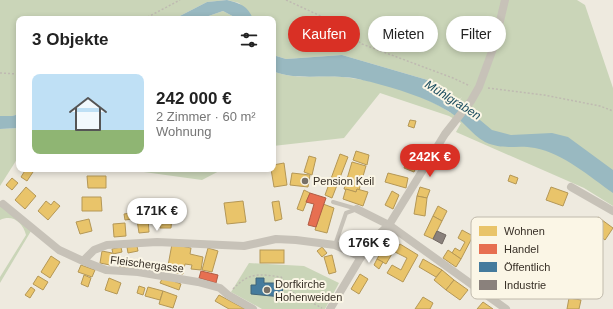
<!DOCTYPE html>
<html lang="de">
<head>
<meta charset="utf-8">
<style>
  :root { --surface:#fff; --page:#f6f6f6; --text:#222; --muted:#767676; --accent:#d93025 }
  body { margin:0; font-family:Helvetica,sans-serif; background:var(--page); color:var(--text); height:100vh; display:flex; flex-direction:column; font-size:15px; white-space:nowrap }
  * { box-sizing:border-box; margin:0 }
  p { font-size:13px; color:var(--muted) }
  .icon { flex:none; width:22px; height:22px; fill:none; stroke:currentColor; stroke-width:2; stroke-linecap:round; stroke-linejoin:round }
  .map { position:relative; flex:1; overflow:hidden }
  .drawer { position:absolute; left:16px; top:16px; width:260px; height:156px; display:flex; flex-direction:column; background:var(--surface); border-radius:8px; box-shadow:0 2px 6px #0003 }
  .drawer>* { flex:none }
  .banner { position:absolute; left:288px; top:16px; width:265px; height:36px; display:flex; gap:8px }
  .price { position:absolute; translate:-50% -34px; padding:0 9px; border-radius:14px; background:#fff; color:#222; font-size:13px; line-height:26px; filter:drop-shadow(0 1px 2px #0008) }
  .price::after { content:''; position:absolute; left:50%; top:24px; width:12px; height:9px; margin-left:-6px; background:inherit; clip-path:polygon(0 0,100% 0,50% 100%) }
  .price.active { background:var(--accent); color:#fff }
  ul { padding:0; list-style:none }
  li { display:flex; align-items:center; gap:12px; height:100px; padding:0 16px }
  li span { display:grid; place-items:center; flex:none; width:112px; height:80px; border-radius:8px; color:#555 }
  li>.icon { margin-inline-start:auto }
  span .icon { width:48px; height:48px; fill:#fffc; stroke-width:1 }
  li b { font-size:17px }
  h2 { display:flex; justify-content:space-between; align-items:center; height:48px; padding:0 16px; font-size:17px }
  .chip { padding:0 14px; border-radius:18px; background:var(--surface); box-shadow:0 2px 6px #0003; font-size:14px; line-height:36px }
  .chip.active { background:var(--accent); color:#fff }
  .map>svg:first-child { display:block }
</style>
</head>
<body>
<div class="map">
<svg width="613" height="309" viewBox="0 0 613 309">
  <rect width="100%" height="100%" fill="#eeeadf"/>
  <g fill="#cad5b8">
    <polygon points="0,0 227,0 207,2 174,19 19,19 19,114 12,116 0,116"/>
    <path d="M227,0H577L585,5L613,88V206L584,188L456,132L461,123L449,116L380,93L344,138L273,146V71C295,81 320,74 343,77C375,80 424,94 451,113L462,97L458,101L453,96L431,81L342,55L286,59L273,55V19H253L239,3Z"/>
    <polygon points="223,11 238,19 200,19"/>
    <polygon points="19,128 19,156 0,186 0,129"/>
    <polygon points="122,169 223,169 202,180"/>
    <path d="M0,204L31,231L0,283V277L26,235C23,223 13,214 0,220Z"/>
    <polygon points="249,263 304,266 339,283 325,309 262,309 231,292"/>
  </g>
  <g fill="#99b9c1">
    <path d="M227,0C240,3 248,6 253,19H238L223,11L200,19H174L207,2Z"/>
    <path d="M273,55L286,59L342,55L431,81L453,96L474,115L492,130L511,135L552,133L568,137L613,170V193C590,177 563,153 535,148C516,144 505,151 485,142C471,134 462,119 448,111C425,97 397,89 371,82C362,80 352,77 342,77C319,75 294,80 273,71Z"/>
    <polygon points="19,114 19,128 0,129 0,116 12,116"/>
  </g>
  <g fill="#e9c46a" stroke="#b49756">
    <polygon points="410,120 416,121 414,128 408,126"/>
    <polygon points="356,151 369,155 367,165 353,160"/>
    <polygon points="340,154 348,157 332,198 325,195"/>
    <polygon points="309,156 316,158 312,175 304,172"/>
    <polygon points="409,156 419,161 414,172 404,168"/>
    <polygon points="352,162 366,166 359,190 357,189 356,192 344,189"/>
    <polygon points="284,163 287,185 274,187 271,169 273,169 273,165"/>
    <polygon points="26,169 35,169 27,181 21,177"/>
    <polygon points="292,173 310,175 308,187 290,185"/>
    <polygon points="388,173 408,178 406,188 385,182"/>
    <polygon points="510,175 518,178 516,184 508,181"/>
    <polygon points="87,176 106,176 106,188 88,188"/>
    <polygon points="12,178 18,183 12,190 6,185"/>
    <polygon points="26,187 36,196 25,209 15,200"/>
    <polygon points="420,187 430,190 427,198 417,196"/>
    <polygon points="551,187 568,193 563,206 546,200"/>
    <polygon points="346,189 356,192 357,189 368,192 363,206 343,199"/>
    <polygon points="304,190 310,193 303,211 297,209"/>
    <polygon points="392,191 399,195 393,209 385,205"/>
    <polygon points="417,196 427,198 425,216 414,214"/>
    <polygon points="82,197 101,197 102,211 82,211"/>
    <polygon points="46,201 51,205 54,201 60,206 48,220 38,211"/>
    <polygon points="243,201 246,222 227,224 224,203"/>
    <polygon points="279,201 282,219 275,221 272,202"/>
    <polygon points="323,204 334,208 327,233 315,230"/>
    <polygon points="438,206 447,211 442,221 433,216"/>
    <polygon points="131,213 132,219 125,220 124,214"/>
    <polygon points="160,216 172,216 171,228 160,228"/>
    <polygon points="433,216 442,221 433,239 424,235"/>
    <polygon points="598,217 613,228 605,240 589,228"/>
    <polygon points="89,219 92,231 80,234 76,222"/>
    <polygon points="148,219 149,232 139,233 137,220"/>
    <polygon points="125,223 126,236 114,237 113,224"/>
    <polygon points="462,230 473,236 461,259 452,253 455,248 460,251 465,242 458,238"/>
    <polygon points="383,239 396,247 386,264 377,259 385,245 381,243"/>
    <polygon points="172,244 191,248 190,254 203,257 201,270 191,269 192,265 185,264 183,274 167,271"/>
    <polygon points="400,244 418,255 403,282 387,273 392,265 401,270 407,258 395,252"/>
    <polygon points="137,246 138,251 128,253 127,247"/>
    <polygon points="121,247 122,252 113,254 112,249"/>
    <polygon points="322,247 327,253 322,257 317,251"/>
    <polygon points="208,248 218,251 212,272 202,270"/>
    <rect x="260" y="250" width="24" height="13"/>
    <polygon points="448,250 461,259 456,267 443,258"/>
    <polygon points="102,251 112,253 110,265 100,263"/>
    <polygon points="332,255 336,272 329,274 324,257"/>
    <polygon points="51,256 60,262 50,278 41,272"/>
    <polygon points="121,259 139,261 138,269 120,267"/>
    <polygon points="377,259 383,262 379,269 374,265"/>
    <polygon points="423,259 442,270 436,277 419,267"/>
    <polygon points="81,265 95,270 92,277 78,272"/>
    <polygon points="442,270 454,280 446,290 434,280"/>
    <polygon points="360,274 368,279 359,294 351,289"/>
    <polygon points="84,275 91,278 88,287 81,284"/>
    <polygon points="38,276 48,282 43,290 33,284"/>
    <polygon points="163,277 181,284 179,290 160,283"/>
    <polygon points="109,278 121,283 117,294 105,290"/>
    <polygon points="454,280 468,290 460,300 446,290"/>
    <polygon points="139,286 145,288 143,295 137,293"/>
    <polygon points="31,287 35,290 30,298 25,295"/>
    <polygon points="148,287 163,291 160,300 145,296"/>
    <polygon points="163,291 177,296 173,308 159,304"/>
    <polygon points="219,295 245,309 229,309 215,301"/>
    <polygon points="423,297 433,303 430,309 415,309"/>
    <polygon points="569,298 581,300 579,309 567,309"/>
    <polygon points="483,302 493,309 477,309"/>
  </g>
  <g fill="#e76f51" stroke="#b25c44">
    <polygon points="310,193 326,198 316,227 308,225 314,204 306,202"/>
    <polygon points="201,271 218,275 216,283 199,278"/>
  </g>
  <polygon fill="#457b9d" stroke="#416479" points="256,278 264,278 264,283 283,283 282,297 251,294 251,285 256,285"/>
  <polygon fill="#8a817c" stroke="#716862" points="437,231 446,235 442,244 433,239"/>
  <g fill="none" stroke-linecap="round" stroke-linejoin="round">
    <g stroke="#bfbab1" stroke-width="1.5" stroke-dasharray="2 2" stroke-linecap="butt">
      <polyline points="286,0 325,18 362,44 453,78 470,86"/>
      <polyline points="144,19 180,0"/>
      <polyline points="0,73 19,74"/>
      <polyline points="488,88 544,95 600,106 613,111"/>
      <path d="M233,289C249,272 259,274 281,277L292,292L322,308"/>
    </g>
    <g stroke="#c7c2b8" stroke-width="4">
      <polyline points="333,202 357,209"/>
      <polyline points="335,245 346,213 357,209"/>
    </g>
    <g stroke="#c7c2b8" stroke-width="8">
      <polyline points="571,187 613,211"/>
      <polyline points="3,204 59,250 83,261 106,270 138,272 198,282 220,288 228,295 253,309"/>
      <polyline points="357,209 389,225 506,309"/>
      <polyline points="83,261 94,250 107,245 157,242 244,246 276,239 296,240 335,245 361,257"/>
      <polyline points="330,309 361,257 376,237 389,225 445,134 471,101 479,87 494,46 505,0"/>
    </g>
  </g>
  <g fill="#777067" stroke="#fbf6e6" stroke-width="1.5">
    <circle cx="305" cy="181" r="4"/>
    <circle cx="267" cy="290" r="4"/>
  </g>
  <g text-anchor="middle" stroke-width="4" stroke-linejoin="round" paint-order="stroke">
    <g font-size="11" fill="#372f26" stroke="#fbf6e6" text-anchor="start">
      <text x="313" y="185">Pension Keil</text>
      <text x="275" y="288">Dorfkirche<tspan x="275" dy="13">Hohenweiden</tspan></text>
    </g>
    <g font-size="11" fill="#372f26" stroke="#fbf6e6">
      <text transform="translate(147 264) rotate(7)" y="4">Fleischergasse</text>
    </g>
    <g font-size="12" font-style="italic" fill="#184a5d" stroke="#fbf6e6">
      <text transform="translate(453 100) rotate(32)" y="4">Mühlgraben</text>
    </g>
  </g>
  <rect x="471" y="217" width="132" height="82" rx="6" fill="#fbf6e6" stroke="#c0baac" stroke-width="1"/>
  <rect x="479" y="226" width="18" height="10" fill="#e9c46a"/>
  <rect x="479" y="244" width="18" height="10" fill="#e76f51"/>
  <rect x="479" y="262" width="18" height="10" fill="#457b9d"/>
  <rect x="479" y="280" width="18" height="10" fill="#8a817c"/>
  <g font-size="11" fill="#372f26">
    <text x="504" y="235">Wohnen</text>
    <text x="504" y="253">Handel</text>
    <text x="504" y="271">Öffentlich</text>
    <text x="504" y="289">Industrie</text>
  </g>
</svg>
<b class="price active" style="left:430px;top:178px">242K €</b>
<b class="price" style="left:157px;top:232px">171K €</b>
<b class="price" style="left:369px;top:264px">176K €</b>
<div class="banner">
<a class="chip active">Kaufen</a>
<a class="chip">Mieten</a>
<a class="chip">Filter</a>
</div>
<section class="drawer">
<h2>3 Objekte<svg class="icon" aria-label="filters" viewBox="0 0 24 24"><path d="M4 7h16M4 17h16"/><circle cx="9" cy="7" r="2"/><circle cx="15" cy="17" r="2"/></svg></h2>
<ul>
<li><span style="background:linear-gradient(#bfe0f5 70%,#8fb573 0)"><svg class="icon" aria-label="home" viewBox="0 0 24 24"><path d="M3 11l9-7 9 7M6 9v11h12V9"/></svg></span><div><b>242 000 €</b><p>2 Zimmer · 60 m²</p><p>Wohnung</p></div></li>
</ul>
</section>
</div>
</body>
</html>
